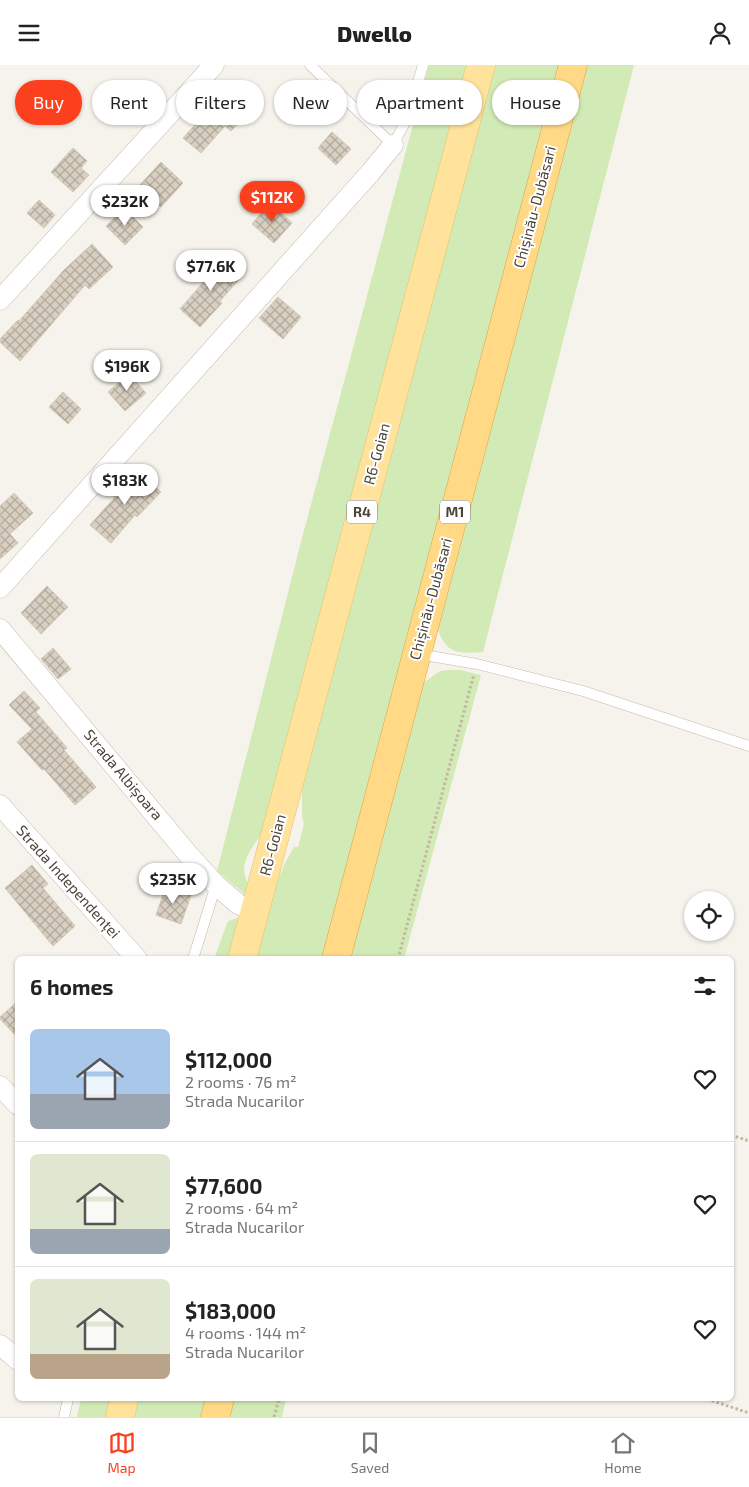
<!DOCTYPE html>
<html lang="en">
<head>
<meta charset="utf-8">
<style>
  :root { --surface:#fff; --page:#f6f6f6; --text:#222; --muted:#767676; --line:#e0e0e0; --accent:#fc3f1d }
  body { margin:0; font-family:"Exo 2",sans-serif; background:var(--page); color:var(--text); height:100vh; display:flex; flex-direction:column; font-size:19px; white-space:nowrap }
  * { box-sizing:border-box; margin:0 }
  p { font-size:16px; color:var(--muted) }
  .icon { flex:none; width:28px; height:28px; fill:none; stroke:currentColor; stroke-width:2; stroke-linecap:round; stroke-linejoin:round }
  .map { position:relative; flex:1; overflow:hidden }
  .details { position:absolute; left:15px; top:891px; width:719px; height:445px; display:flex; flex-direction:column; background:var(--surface); border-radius:8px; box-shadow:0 1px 4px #0004 }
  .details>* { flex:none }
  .top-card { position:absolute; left:15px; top:15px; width:720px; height:45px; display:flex; gap:10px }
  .fabs { position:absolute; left:684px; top:826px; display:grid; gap:10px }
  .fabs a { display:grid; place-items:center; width:50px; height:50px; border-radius:50%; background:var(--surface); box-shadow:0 1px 4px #0004; font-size:25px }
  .price { position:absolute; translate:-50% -42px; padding:0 11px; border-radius:18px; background:#fff; color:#222; font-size:16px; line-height:32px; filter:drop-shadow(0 1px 2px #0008) }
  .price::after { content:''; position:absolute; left:50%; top:30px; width:15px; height:11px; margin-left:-8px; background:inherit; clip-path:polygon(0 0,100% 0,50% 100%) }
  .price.current { background:var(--accent); color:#fff }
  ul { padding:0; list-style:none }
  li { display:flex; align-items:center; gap:15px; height:125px; padding:0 15px }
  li+li { border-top:1px solid var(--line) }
  li span { display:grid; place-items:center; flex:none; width:140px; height:100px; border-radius:8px; color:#555 }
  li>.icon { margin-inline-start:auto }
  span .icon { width:60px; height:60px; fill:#fffc; stroke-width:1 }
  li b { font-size:21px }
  h2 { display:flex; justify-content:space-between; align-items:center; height:60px; padding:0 15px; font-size:21px }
  .tag { padding:0 18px; border-radius:22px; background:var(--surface); box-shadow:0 1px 4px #0004; font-size:18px; line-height:45px }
  .tag.current { background:var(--accent); color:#fff }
  header { display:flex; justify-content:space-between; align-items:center; height:65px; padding:0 15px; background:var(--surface); font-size:22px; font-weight:800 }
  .dock { display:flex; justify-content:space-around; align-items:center; height:70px; border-top:1px solid var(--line); background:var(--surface); font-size:14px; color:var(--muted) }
  .dock a { display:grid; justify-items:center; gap:2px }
  .dock .current { color:var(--accent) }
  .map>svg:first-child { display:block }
</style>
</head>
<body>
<header><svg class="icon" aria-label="menu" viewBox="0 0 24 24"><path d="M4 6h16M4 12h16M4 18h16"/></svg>Dwello<svg class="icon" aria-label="person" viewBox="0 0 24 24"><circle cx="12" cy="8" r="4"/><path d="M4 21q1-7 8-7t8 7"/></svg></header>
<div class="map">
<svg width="749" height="1352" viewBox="0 0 749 1352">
  <defs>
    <pattern id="building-cross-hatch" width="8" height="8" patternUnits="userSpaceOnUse" patternTransform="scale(1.25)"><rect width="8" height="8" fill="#d8cfc1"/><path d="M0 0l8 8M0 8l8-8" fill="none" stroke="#b1aa9e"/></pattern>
  </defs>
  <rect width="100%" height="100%" fill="#f6f3ec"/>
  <g fill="#d2eab5">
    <path d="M429,0H472L270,759C261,771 245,787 244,804C244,815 251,817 247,831L217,806L302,473Z"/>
    <polygon points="490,0 564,0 329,894 254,894 271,832 284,800 294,782 298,782 304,759 302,751 302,703"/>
    <path d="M582,0H634L483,587C469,588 452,590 444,577C440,572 438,564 435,558Z"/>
    <polygon points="448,605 460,605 481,610 404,894 345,894 416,623 440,606"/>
    <polygon points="237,853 241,862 233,894 214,894 228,856"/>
    <polygon points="81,1334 118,1334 113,1352 77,1352"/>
    <polygon points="138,1334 211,1334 206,1352 133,1352"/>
    <polygon points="228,1334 286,1334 282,1352 223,1352"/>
  </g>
  <g fill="url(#building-cross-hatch)" stroke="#d3c7b4">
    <polygon points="226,26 249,48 231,66 225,61 201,88 183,73"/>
    <polygon points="332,67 351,84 336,100 318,83"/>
    <polygon points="73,83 87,96 81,103 89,110 73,127 51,107"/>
    <polygon points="161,97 183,118 161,142 138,122"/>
    <polygon points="39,135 55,150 44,163 27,148"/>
    <polygon points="270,138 292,158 274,178 252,159"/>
    <polygon points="124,143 143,162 125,180 106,161"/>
    <polygon points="92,179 113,202 89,224 85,220 20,296 0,277 0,274 18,255 19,256 64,205"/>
    <polygon points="221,191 242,211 220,236 222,238 200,262 180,244 214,205 211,202"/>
    <polygon points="278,232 301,252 283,274 259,253"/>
    <polygon points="129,309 146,328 125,346 108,327"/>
    <polygon points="63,327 81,344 68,359 49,342"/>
    <polygon points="137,405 161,427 137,452 135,450 111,478 90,460 115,432 113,431"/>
    <polygon points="14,428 33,448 10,469 18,478 0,494 0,441"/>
    <polygon points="47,521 68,542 41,569 21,548"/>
    <polygon points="53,583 71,604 58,614 41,594"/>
    <polygon points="24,626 40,643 36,647 67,683 64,685 96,722 75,740 44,704 42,705 17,677 32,664 9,640"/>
    <polygon points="32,800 48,819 43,823 75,861 53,881 5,823"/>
    <polygon points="166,821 191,830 181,859 156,850"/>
    <polygon points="18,936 18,973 0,954 0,952"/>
  </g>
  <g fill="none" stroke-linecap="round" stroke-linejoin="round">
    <defs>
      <g id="service">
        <polyline points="310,0 393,80 407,54 423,0"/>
        <polyline points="418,589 477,599 583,626 749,681"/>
        <polyline points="193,894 216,820"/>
        <polyline points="64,1352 68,1334"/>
      </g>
      <g id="minor">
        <polyline points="0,235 214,0"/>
        <polyline points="0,523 370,108 393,80"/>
        <polyline points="0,564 187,788 216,820 238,839 255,847"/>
        <polyline points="0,740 137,894"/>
        <polyline points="0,1021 18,1040"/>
        <polyline points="0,1280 18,1295"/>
      </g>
      <g id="primary">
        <polyline points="242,894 481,0"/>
        <polyline points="120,1352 124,1334"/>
      </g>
      <g id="trunk">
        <polyline points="336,894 573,0"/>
        <polyline points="215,1352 220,1334"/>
      </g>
    </defs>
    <use href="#service" stroke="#c2bbae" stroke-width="11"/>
    <use href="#minor" stroke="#c2bbae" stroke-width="21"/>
    <use href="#primary" stroke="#e6c16a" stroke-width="29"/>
    <use href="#trunk" stroke="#e0a43c" stroke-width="29"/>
    <g stroke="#c4b79f" stroke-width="3" stroke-dasharray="2.5 2.5" stroke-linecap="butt">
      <polyline points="398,894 474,609"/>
      <polyline points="731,1070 749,1076"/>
      <polyline points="707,1334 749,1348"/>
      <polyline points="274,1352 279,1334"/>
    </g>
    <use href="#service" stroke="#fff" stroke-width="10"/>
    <use href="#minor" stroke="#fff" stroke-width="20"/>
    <use href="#primary" stroke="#ffe39c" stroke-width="28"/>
    <use href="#trunk" stroke="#ffd985" stroke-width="28"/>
  </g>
  <g text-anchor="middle" stroke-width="4" stroke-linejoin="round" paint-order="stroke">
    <g fill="#fff" stroke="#817c74" stroke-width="1">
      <rect x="347" y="435.5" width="30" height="23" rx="4"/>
      <rect x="440" y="435.5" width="30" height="23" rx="4"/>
    </g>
    <g font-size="14" font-weight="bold" fill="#4b4439">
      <text x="362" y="452">R4</text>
      <text x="455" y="452">M1</text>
    </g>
    <g font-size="15" fill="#4b4439" stroke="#fff">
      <text transform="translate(535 142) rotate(-75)" y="5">Chișinău-Dubăsari</text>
      <text transform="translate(377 389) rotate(-75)" y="5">R6-Goian</text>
      <text transform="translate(431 534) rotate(-75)" y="5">Chișinău-Dubăsari</text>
      <text transform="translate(123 710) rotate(50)" y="5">Strada Albișoara</text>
      <text transform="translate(273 780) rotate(-75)" y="5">R6-Goian</text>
      <text transform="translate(68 817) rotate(48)" y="5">Strada Independenței</text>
    </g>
  </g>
</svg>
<div class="fabs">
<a><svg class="icon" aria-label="locate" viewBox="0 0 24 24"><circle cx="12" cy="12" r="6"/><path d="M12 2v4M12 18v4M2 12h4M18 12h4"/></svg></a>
</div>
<b class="price current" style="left:272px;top:158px">$112K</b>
<b class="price" style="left:125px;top:162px">$232K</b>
<b class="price" style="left:211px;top:227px">$77.6K</b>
<b class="price" style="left:127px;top:327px">$196K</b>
<b class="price" style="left:125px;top:441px">$183K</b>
<b class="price" style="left:173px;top:840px">$235K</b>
<div class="top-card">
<a class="tag current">Buy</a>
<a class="tag">Rent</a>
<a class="tag">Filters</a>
<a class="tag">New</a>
<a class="tag">Apartment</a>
<a class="tag">House</a>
</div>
<section class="details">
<h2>6 homes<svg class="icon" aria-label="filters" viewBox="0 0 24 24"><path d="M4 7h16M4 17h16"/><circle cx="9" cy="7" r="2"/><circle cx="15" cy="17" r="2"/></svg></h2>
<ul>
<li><span style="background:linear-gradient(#a9c7e8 65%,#9aa5b1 0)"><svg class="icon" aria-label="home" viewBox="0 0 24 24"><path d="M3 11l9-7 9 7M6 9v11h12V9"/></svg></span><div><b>$112,000</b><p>2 rooms · 76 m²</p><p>Strada Nucarilor</p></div><svg class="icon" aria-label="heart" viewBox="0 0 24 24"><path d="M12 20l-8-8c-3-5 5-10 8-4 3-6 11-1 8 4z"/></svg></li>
<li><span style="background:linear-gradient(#dfe7d0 75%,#9aa5b1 0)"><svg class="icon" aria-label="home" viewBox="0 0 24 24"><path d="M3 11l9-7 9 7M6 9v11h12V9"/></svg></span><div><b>$77,600</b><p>2 rooms · 64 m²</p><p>Strada Nucarilor</p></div><svg class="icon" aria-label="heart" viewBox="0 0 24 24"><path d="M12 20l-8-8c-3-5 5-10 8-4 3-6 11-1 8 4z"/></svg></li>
<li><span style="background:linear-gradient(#dfe7d0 75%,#b9a48a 0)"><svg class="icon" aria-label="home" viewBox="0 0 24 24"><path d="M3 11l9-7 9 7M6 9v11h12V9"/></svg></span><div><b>$183,000</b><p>4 rooms · 144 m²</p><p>Strada Nucarilor</p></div><svg class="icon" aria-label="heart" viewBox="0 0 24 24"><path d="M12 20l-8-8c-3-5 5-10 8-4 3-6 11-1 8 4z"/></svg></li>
</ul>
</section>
</div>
<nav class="dock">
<a class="current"><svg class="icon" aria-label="map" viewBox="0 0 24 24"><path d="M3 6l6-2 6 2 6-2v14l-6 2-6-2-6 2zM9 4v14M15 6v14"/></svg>Map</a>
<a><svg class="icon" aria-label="saved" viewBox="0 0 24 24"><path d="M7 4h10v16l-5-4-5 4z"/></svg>Saved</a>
<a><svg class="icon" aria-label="home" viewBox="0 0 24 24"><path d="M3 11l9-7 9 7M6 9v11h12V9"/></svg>Home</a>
</nav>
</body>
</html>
